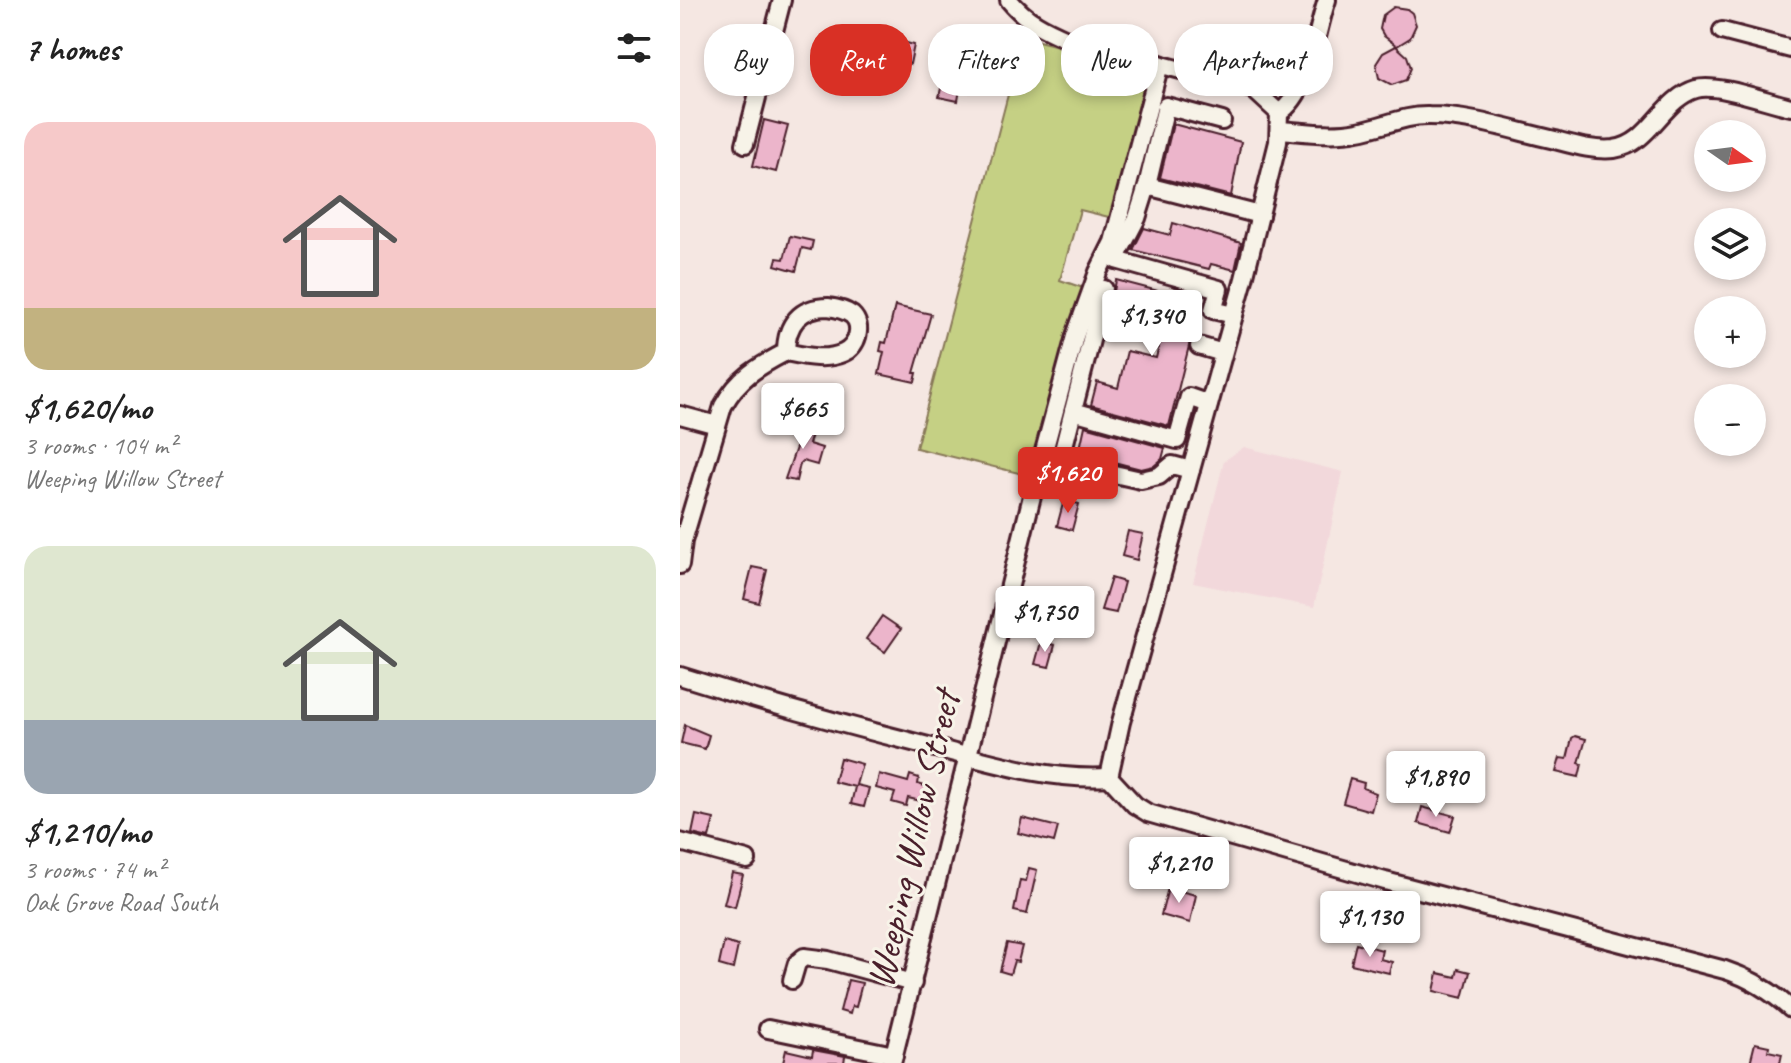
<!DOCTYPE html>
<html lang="en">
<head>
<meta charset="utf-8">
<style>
  :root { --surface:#fff; --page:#f6f6f6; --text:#222; --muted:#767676; --accent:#d93025 }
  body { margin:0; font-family:Caveat,sans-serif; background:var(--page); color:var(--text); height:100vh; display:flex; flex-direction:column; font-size:30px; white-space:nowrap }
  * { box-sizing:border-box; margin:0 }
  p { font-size:26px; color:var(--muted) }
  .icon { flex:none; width:44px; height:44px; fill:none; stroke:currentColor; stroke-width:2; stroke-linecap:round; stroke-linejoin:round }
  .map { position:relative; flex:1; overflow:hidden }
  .side { display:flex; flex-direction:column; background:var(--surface); width:680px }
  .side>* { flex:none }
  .hud { position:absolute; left:24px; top:24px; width:760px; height:72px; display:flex; gap:16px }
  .needle { width:52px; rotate:104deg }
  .fabs { position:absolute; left:1014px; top:120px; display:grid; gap:16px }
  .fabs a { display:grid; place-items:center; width:72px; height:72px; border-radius:50%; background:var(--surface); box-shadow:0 4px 12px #0003; font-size:40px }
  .price { position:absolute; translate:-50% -68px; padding:0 18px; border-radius:8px; background:#fff; color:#222; font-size:26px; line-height:52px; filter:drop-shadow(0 2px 4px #0008) }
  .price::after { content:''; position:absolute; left:50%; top:48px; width:24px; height:18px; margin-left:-12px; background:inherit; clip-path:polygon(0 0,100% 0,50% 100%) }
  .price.selected { background:var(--accent); color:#fff }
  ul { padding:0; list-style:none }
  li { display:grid; align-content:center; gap:16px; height:424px; padding:0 24px }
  li span { display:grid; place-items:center; height:248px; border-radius:24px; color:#555 }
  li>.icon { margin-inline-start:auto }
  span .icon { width:144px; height:144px; fill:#fffc; stroke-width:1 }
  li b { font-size:34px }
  h2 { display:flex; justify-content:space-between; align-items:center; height:96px; padding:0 24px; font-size:34px }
  .tag { padding:0 28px; border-radius:32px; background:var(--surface); box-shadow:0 4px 12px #0003; font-size:28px; line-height:72px }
  .tag.selected { background:var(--accent); color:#fff }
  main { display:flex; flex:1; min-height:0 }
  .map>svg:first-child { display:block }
</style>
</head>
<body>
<main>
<section class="side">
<h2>7 homes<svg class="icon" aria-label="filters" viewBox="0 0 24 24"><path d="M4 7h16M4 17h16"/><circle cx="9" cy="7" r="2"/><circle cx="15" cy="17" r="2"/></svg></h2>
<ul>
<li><span style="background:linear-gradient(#f6c9c9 75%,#c2b280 0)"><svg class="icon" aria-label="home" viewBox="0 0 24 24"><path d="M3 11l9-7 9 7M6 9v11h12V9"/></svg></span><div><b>$1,620/mo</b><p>3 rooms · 104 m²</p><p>Weeping Willow Street</p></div></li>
<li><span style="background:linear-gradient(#dfe7d0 70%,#9aa5b1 0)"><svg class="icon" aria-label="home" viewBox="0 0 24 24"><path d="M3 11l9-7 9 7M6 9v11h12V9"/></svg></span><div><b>$1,210/mo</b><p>3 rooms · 74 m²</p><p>Oak Grove Road South</p></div></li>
</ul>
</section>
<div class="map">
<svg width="1111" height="1063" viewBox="0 0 1111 1063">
  <rect width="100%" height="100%" fill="#f5e7e2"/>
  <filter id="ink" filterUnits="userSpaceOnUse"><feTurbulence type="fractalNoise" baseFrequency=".0125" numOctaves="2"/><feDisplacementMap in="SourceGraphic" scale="16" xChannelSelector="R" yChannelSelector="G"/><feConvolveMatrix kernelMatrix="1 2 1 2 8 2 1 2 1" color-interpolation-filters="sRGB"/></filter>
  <g filter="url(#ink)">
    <polygon fill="#f2d8db" points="564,447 663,472 634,607 513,583 544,461"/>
    <polygon fill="#c5d084" stroke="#887858" stroke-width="2" points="343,37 472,70 433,218 400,210 380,280 415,292 363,479 236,448"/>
    <g fill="#ecb5cb" stroke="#4a1f2b" stroke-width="2">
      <polygon points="714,7 727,9 732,13 736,25 730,38 717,46 704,36 700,29 703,15"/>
      <polygon points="193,34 234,45 230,64 188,53"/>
      <polygon points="716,46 727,56 731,68 726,80 712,85 699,78 696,64 703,53"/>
      <polygon points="266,66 294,73 290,92 280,89 278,101 259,97"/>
      <polygon points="84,120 108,126 96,172 73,166"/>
      <polygon points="493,124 561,142 551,196 480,178"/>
      <polygon points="493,223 561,243 555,270 531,264 529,269 453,250 464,228 490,235"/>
      <polygon points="110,236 133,241 131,250 122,248 116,271 95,265 97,258 104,259"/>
      <polygon points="436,280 520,302 489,426 411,405 417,382 438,388 447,351 476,358 486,317 432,303"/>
      <polygon points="215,306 251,314 234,373 237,373 235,382 199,374 204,352 200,351 202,342 206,343"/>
      <polygon points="117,423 134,428 129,444 142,448 137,465 123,461 120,464 116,481 105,479 119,439 113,437"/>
      <polygon points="405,426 485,448 482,459 474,466 461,469 399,453"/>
      <polygon points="384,500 399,504 392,530 377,526"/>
      <polygon points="448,531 463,534 457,560 442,556"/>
      <polygon points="72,567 87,570 79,603 64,599"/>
      <polygon points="431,578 444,582 436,613 421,610"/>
      <polygon points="202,616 221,629 205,652 186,639"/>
      <polygon points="361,642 375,645 369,667 355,664"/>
      <polygon points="5,725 29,735 25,749 1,743"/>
      <polygon points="895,736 906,739 899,763 902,764 899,777 876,772 880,758 887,759 892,738"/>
      <polygon points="160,758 182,764 176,785 189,788 184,807 171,804 175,787 154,782"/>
      <polygon points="199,774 228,782 230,775 239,778 238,784 248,787 245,802 228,798 226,806 212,802 215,793 196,788"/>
      <polygon points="670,779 684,783 683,788 696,793 691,811 663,803"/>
      <polygon points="742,807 775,816 770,832 738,823"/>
      <polygon points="16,815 34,819 29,838 12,834"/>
      <polygon points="342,818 378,827 374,842 338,833"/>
      <polygon points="349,868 357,870 347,914 334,911 340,880 346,881"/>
      <polygon points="52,873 63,875 55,907 44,904"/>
      <polygon points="488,888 516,895 510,923 481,915"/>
      <polygon points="44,942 58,946 53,969 39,965"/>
      <polygon points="327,943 342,946 338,962 334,961 330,974 320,971"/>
      <polygon points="676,943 702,950 700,959 712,962 709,973 671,964"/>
      <polygon points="778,969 790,972 783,998 754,991 758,973 776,977"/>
      <polygon points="168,980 182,983 176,1007 172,1006 170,1014 160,1011"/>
      <polygon points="1075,1043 1089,1046 1088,1051 1102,1054 1100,1063 1070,1063"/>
      <polygon points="106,1050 132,1056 133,1050 165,1056 164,1063 103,1063"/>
    </g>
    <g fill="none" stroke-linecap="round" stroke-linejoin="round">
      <defs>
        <g id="minor">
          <path d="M329,0C347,22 366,30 391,41L573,89L599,113L598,142L564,279L441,722L429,777L455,805L468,813L705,881L1045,970C1070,978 1092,992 1111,1009"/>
          <polyline points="1042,31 1111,49"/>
          <path d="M599,113C630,92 635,35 647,0"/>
          <polyline points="542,121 486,106 467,186 580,215"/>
          <path d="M600,130C626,132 652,136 678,131C702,127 725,115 749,116C791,116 834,131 875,140C894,145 914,151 934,149C971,144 982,99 1016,89C1038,83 1087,102 1111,107"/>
          <polyline points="65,144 102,0"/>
          <polyline points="437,256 457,218 467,186"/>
          <polyline points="436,260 539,289 533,310 554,315"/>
          <polyline points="424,289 380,462 461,480 479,476 492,465 511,470"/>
          <path d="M148,307C156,308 165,310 172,315C184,326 177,347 163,353C145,361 125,356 106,352C106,324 120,307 148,307Z"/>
          <polyline points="519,346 543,353"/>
          <polyline points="393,411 497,440 509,397 529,404"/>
          <polyline points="0,415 37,425"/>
          <path d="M0,565L3,541L43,406C58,378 79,366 106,352"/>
          <path d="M0,676C82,702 165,725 248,746C306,761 369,781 429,777"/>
          <polyline points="0,842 67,860"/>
          <polyline points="112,980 117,963 124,957 148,960 233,983"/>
          <polyline points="88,1029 214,1055"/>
          <polyline points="212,1063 353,492 395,336 418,272 433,242 480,64"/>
        </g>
      </defs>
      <use href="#minor" stroke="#4a1f2b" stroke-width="22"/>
      <use href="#minor" stroke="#f7f3e8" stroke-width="16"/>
    </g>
  </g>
  <g text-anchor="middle" stroke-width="6" stroke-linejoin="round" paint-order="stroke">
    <g font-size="40" fill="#4a1f2b" stroke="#f7f3e8">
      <text transform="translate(232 839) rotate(-77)" y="14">Weeping Willow Street</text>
    </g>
  </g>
</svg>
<div class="fabs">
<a><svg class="needle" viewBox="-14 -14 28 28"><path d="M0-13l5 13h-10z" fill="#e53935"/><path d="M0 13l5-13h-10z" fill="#767676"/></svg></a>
<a><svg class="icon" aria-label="layers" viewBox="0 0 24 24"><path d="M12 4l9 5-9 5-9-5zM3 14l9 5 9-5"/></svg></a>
<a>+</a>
<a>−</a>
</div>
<b class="price" style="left:472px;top:358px">$1,340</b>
<b class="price" style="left:123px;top:451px">$665</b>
<b class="price selected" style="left:388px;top:515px">$1,620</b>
<b class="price" style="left:365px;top:654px">$1,750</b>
<b class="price" style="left:756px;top:819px">$1,890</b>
<b class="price" style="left:499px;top:905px">$1,210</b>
<b class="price" style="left:690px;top:959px">$1,130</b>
<div class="hud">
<a class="tag">Buy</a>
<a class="tag selected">Rent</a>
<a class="tag">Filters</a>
<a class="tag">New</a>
<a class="tag">Apartment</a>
</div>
</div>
</main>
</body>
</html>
